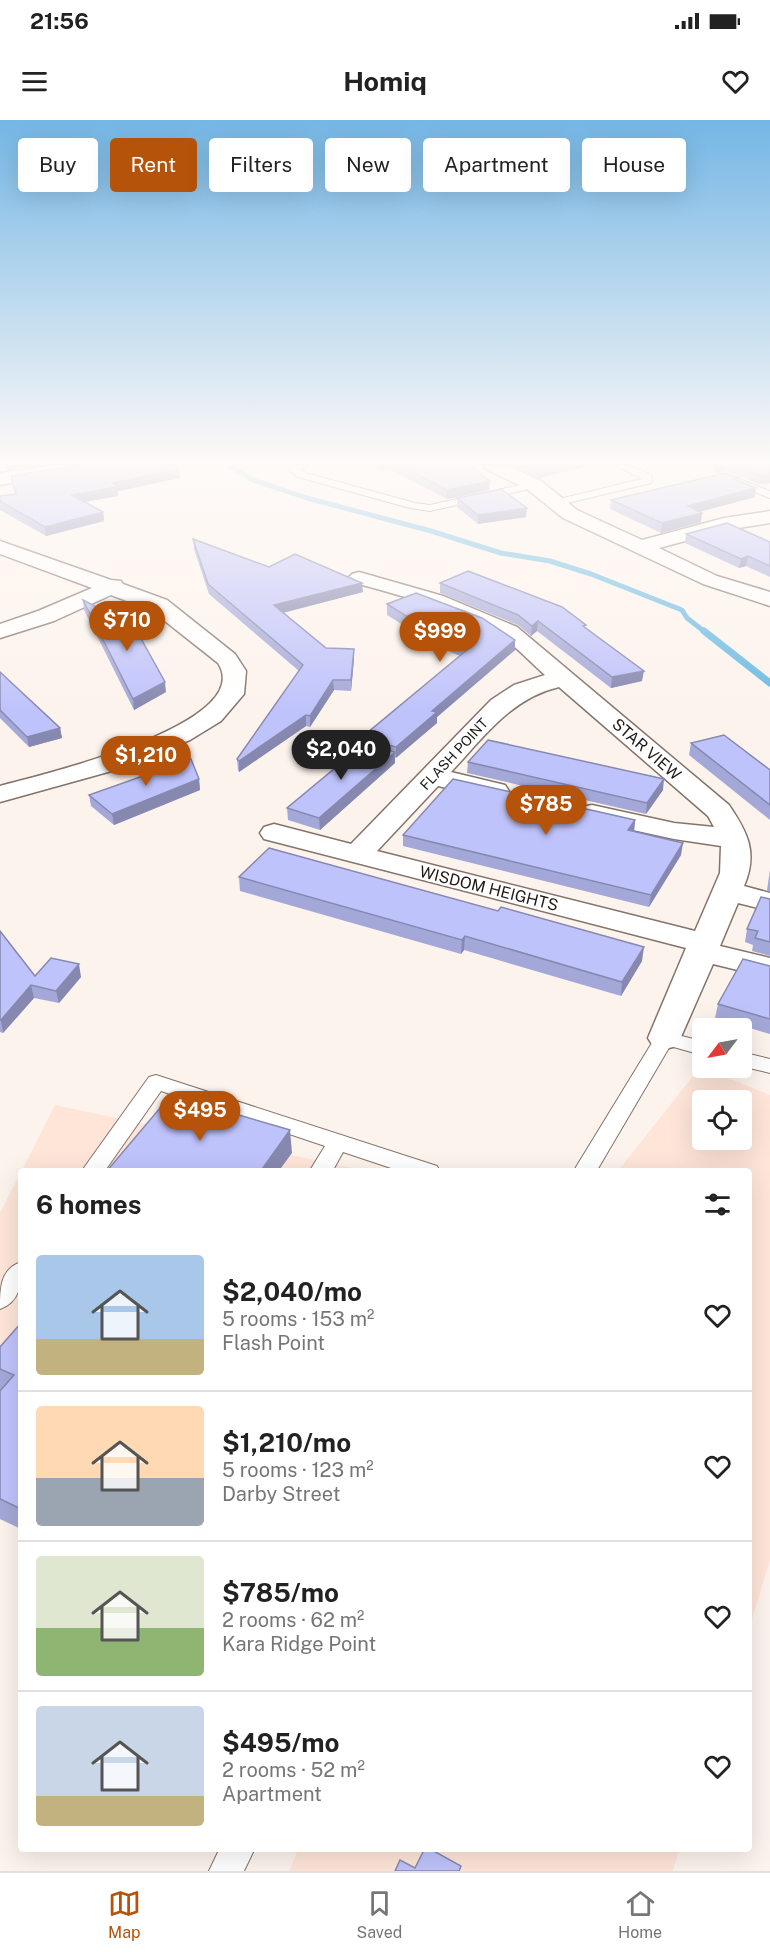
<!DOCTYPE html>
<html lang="en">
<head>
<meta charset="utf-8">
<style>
  :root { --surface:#fff; --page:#f2f2f2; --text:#222; --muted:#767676; --line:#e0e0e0; --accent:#b45309 }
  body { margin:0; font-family:"Public Sans",sans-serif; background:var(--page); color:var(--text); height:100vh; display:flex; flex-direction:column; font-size:22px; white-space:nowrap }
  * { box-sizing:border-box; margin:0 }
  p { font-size:20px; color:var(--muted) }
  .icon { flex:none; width:33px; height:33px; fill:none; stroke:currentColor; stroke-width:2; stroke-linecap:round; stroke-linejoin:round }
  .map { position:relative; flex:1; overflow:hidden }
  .panel { position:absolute; left:18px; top:1048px; width:734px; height:684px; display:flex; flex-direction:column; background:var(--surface); border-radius:6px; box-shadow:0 6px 24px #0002 }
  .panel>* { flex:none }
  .banner { position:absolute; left:18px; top:18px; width:735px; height:54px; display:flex; gap:12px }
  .needle { width:39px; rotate:238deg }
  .tools { position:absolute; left:692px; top:898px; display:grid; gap:12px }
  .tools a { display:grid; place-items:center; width:60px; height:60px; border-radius:6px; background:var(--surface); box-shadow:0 6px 24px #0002; font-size:30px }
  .price { position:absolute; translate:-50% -51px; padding:0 14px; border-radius:21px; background:var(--accent); color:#fff; font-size:20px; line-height:39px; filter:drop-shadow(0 2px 3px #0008) }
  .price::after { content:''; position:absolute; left:50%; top:36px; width:18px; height:14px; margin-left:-9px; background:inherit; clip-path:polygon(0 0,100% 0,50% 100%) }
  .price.selected { background:#222; color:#fff }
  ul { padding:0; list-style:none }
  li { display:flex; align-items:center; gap:18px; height:150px; padding:0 18px }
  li+li { border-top:2px solid var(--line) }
  li span { display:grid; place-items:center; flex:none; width:168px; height:120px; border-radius:6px; color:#555 }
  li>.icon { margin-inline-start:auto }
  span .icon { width:72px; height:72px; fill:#fffc; stroke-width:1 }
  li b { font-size:26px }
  h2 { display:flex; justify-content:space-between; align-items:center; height:72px; padding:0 18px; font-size:26px }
  .pill { padding:0 21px; border-radius:6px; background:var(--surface); box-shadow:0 6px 24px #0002; font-size:21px; line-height:54px }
  .pill.selected { background:var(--accent); color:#fff }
  .status { display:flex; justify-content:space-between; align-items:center; height:42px; padding:0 30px; background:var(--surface); direction:ltr }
  .status svg { height:16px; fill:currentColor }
  header { display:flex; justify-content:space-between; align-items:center; height:78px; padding:0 18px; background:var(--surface); font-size:27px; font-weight:700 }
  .menu { display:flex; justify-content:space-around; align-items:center; height:84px; border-top:2px solid var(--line); background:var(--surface); font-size:16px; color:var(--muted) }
  .menu a { display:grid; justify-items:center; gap:3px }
  .menu .selected { color:var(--accent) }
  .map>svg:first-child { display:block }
</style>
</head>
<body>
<div class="status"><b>21:56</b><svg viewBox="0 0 49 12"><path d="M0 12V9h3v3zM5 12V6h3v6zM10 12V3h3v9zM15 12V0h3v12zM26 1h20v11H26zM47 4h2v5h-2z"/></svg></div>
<header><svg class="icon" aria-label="menu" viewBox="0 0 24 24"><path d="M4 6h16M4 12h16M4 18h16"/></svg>Homiq<svg class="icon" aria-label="heart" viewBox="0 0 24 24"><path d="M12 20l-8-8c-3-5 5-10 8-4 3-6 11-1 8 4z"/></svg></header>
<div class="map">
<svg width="770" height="1751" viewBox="0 0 770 1751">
  <rect width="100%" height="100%" fill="#fdf3ed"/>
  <g fill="#fee5d8" fill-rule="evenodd">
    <path d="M700,947L770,975V1440L749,1509L748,1052L618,1051ZM702,981H741V1020H702Z"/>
    <polygon points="55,985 367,1051 21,1052 21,1409 0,1399 0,1093"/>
    <polygon points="298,1730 679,1730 673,1751 289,1751"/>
  </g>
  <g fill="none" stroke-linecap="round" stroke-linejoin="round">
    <polyline stroke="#67b9e1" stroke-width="5" points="228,345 253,360 307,378 431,411 501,433 550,441 591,454 682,490 687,498 705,512"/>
    <polyline stroke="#67b9e1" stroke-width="7" points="704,511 770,563"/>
    <defs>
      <g id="service">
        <polygon points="296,345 309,345 302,350 306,353 415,383 430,385 534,362 539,365 534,368 430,391 410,388 298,357 289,350"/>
        <polygon points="615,345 629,345 651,355 652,361 651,363 555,386 549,383 551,381 642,359"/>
        <polygon points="731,356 770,371 770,378 727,361 726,359"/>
        <polygon points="665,912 702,921 702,935 670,926 596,1052 573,1052 658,913"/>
        <polygon points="741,932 770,939 770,953 741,946"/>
        <polygon points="156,955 437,1046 440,1052 403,1052 343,1032 332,1052 309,1052 325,1026 161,971 104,1052 81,1052 149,957"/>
        <path d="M21,1142C21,1161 22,1181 0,1189C0,1169 0,1149 21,1142Z"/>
        <polygon points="219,1730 254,1730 244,1751 209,1751"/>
      </g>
      <g id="minor">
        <polygon points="483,345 506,345 541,361 577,390 642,420 724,398 770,391 770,403 726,410 659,428 717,456 770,472 770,486 703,464 563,398 527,369 486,349"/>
        <path d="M0,421L111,460L121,461L123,464L167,480L235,534L246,551L244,574L221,601L190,620L108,652L0,682V666C36,656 258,605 218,543L151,490L111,475L54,501L0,518V504L38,491L92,468L0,434Z"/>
        <path d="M359,452L443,476L517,507L729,685C748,713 758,733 744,766L770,773V791L738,783L720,826L770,838V858L713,844L677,926L665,929L653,926L648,918L686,828L264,719L260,713L264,707L274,704L351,724L491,580L514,565L545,555C531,543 516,526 500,516C455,489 401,476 352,462L348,458L352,454ZM559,567L708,696L714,707L674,703L592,685L582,687L578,693L582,699L592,701L674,719L721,726L720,753L695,811L377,731L438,666L495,679L505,677L509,671L505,665L451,652C483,618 511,578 559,567Z"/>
      </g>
      <polygon id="tertiary" points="54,345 97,345 94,349 88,350 0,365 0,353"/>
    </defs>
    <use href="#service" stroke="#83736b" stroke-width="2"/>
    <use href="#minor" stroke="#83736b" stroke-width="3"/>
    <use href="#tertiary" stroke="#83736b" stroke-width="3"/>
    <use href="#service" fill="#fff" fill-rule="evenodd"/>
    <use href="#minor" fill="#fff" fill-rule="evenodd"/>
    <use href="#tertiary" fill="#fff" fill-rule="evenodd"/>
  </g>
  <g fill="#a4a8d8">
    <polygon points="367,345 469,345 489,370 447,379 389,349 380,351"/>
    <polygon points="511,345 592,345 539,358"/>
    <polygon points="713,345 770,345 770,363 759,364 726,351 715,353"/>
    <polygon points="11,356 180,358 118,371 118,376 84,382 103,392 104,401 46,416 0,390 0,376 15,375"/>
    <polygon points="739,361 755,377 700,392 702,393 701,402 661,413 610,389 611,380"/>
    <polygon points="457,378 526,397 478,404 457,387"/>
    <polygon points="686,414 770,422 770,457 746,446 739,448 685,423"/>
    <polygon points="193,419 269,447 363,472 283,493 326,528 354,539 351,571 334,570 310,607 306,606 239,652 238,650 237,639 299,551 209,474 194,429"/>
    <polygon points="440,463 586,508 642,561 611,568 537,511 531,516 518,505 440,473"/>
    <polygon points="83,480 166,572 134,590 84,490"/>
    <polygon points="387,484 515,520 515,530 437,597 437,603 395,638 395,643 320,710 288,700 287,688 361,626 361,618 460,536 437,526 387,495"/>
    <polygon points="0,552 60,608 62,618 29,627 0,598"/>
    <polygon points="691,623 770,650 770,700 689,635"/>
    <polygon points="468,642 663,670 646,694 467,653"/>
    <polygon points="199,659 200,670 114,705 91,686 89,675"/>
    <polygon points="635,700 634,711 681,735 649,787 403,726 403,715"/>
    <polygon points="770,750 770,772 767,770"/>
    <polygon points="239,757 642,841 621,876 464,830 461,834 240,771"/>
    <polygon points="770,779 770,836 752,831 753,825 745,822 747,809"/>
    <polygon points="0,811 35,856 81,857 59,883 34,878 3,913 0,912"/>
    <polygon points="770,846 770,914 715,898 718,884"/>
    <polygon points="21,1203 21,1409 0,1399 0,1271 1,1270 0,1269 0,1227"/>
  </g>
  <g fill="#8688b0">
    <polygon points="6,345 39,345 6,350"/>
    <polygon points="380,345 389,345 389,349 380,351"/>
    <polygon points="556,345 592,345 539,358 539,349"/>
    <polygon points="716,345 727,345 726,351 715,353"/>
    <polygon points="179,349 180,358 118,371 118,376 73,384 72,375 113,363"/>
    <polygon points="770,354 770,363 759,364 761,356"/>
    <polygon points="490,361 489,370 447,379 447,370"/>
    <polygon points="756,368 755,377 687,395 688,386"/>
    <polygon points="527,388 526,397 478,404 478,395"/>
    <polygon points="103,392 104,401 46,416 45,407"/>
    <polygon points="702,393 701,402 661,413 662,403"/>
    <polygon points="748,436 746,446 739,448 741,439"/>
    <polygon points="362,463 363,472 274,495 274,485"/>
    <polygon points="538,501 537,511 531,516 532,506"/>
    <polygon points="515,520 515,530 437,597 437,603 396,638 396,627 432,591"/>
    <polygon points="354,529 354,539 351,571 351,560"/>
    <polygon points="644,551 642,561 611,568 612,557"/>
    <polygon points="333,560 334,570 310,607 310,596"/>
    <polygon points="165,562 166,572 134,590 133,579"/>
    <polygon points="306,595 306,606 239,652 239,641"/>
    <polygon points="60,608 62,618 29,627 27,617"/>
    <polygon points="395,632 395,643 320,710 319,698"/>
    <polygon points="199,659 200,670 114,705 112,694"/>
    <polygon points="664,659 663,670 646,694 647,683"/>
    <polygon points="635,700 634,712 628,710"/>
    <polygon points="683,723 681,735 649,787 651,775"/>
    <polygon points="465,816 464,830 461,834 462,820"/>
    <polygon points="644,827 642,841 621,876 622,862"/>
    <polygon points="79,844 81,857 59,883 56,871"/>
    <polygon points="31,865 34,878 3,913 1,900"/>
    <polygon points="290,1010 292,1033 278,1052 260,1052"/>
  </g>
  <g fill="#bfc3fb" stroke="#8688b0" stroke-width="1.5">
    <polygon points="79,345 172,345 179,349 113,363 117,367 72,375 103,392 45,407 0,381 0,376 16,374 11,356"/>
    <polygon points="398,345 469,345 490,361 447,370"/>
    <polygon points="531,345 556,345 539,349"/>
    <polygon points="734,345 770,345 770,354 761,356"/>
    <polygon points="725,353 739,358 734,359 756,368 688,386 702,393 662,403 611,380"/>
    <polygon points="501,369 527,388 478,395 457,378"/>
    <polygon points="727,403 770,422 770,446 748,436 741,439 686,414"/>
    <polygon points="193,419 269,447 295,434 362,463 274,485 326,528 354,529 351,560 333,560 310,596 306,595 239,641 237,639 303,545 208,464"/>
    <polygon points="468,451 562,487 586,505 583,506 644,551 612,557 538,501 532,506 518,495 440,463"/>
    <polygon points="416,473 482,498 515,520 432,591 437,592 396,627 361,618 468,529 438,516 387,484"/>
    <polygon points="83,480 134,506 165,562 133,579"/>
    <polygon points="0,552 60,608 27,617 0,590"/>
    <polygon points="724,615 770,650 770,685 691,623"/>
    <polygon points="488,620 664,659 647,683 468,642"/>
    <polygon points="364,624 395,632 319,698 287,688"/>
    <polygon points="191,639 199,659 112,694 89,675"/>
    <polygon points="453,659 635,700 628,710 683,723 651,775 403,715"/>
    <polygon points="269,728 498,791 501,787 644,827 622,862 465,816 462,820 239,757"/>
    <polygon points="761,777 770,779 770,822 755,818 758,811 747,809"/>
    <polygon points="0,811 35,856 51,838 79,844 56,871 31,865 1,900 0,900"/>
    <polygon points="743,839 770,846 770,899 718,884"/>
    <polygon points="171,975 290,1010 260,1052 106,1052"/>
    <polygon points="21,1203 21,1389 0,1379 0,1271 14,1255 0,1249 0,1227"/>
    <polygon points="424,1730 432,1730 461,1746 459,1751 395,1751 400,1740 415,1748"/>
  </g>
  <linearGradient id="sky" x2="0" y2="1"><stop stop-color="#74b6e5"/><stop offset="0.58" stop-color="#fefaf7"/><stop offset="1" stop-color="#fefaf7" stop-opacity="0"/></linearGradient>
  <rect width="770" height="590" fill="url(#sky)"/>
  <g text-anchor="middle" stroke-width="4.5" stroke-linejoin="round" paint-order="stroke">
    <g font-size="14" fill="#201a17" stroke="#fff">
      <text transform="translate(454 634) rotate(-47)" y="5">FLASH POINT</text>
    </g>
    <g font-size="16" fill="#201a17" stroke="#fff">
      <text transform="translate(647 629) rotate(41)" y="6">STAR VIEW</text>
      <text transform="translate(489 768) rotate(14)" y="6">WISDOM HEIGHTS</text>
    </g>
  </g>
</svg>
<div class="tools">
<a><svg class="needle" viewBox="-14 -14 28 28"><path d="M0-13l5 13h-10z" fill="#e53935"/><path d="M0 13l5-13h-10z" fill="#767676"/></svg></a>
<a><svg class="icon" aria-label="locate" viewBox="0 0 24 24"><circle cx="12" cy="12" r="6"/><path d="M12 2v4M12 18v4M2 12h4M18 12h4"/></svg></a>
</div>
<b class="price" style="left:127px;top:532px">$710</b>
<b class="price" style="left:440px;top:543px">$999</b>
<b class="price selected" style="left:341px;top:661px">$2,040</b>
<b class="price" style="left:146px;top:667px">$1,210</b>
<b class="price" style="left:546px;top:716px">$785</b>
<b class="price" style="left:200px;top:1022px">$495</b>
<div class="banner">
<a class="pill">Buy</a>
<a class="pill selected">Rent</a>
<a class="pill">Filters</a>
<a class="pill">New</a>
<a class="pill">Apartment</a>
<a class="pill">House</a>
</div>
<section class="panel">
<h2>6 homes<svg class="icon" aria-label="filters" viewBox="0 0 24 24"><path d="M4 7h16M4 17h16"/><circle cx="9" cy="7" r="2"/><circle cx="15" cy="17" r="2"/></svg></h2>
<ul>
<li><span style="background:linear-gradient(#a9c7e8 70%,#c2b280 0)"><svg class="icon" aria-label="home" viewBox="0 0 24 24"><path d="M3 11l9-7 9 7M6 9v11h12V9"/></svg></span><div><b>$2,040/mo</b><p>5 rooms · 153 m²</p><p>Flash Point</p></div><svg class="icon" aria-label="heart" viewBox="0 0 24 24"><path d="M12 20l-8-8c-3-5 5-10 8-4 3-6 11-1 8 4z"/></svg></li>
<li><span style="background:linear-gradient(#ffd9b3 60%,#9aa5b1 0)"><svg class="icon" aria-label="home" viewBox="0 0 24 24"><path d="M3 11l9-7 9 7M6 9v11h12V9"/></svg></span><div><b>$1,210/mo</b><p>5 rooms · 123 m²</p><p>Darby Street</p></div><svg class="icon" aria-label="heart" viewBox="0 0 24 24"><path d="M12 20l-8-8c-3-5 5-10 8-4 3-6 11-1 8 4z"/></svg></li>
<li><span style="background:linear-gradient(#dfe7d0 60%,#8fb573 0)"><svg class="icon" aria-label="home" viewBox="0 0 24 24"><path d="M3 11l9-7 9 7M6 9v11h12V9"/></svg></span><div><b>$785/mo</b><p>2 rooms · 62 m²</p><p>Kara Ridge Point</p></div><svg class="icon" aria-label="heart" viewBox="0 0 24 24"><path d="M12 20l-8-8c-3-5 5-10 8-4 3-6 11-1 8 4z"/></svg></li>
<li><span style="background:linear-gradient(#c9d6e8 75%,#c2b280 0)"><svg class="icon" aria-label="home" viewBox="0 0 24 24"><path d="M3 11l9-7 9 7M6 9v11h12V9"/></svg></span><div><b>$495/mo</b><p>2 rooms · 52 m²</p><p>Apartment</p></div><svg class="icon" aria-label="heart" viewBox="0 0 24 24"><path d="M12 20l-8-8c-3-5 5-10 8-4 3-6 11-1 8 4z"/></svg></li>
</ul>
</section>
</div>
<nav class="menu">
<a class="selected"><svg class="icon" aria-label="map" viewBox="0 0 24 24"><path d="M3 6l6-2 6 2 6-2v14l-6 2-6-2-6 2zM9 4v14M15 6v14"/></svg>Map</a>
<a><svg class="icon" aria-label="saved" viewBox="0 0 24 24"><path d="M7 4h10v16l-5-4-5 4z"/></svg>Saved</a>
<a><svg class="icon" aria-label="home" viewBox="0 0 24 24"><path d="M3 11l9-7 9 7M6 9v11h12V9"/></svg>Home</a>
</nav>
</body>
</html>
